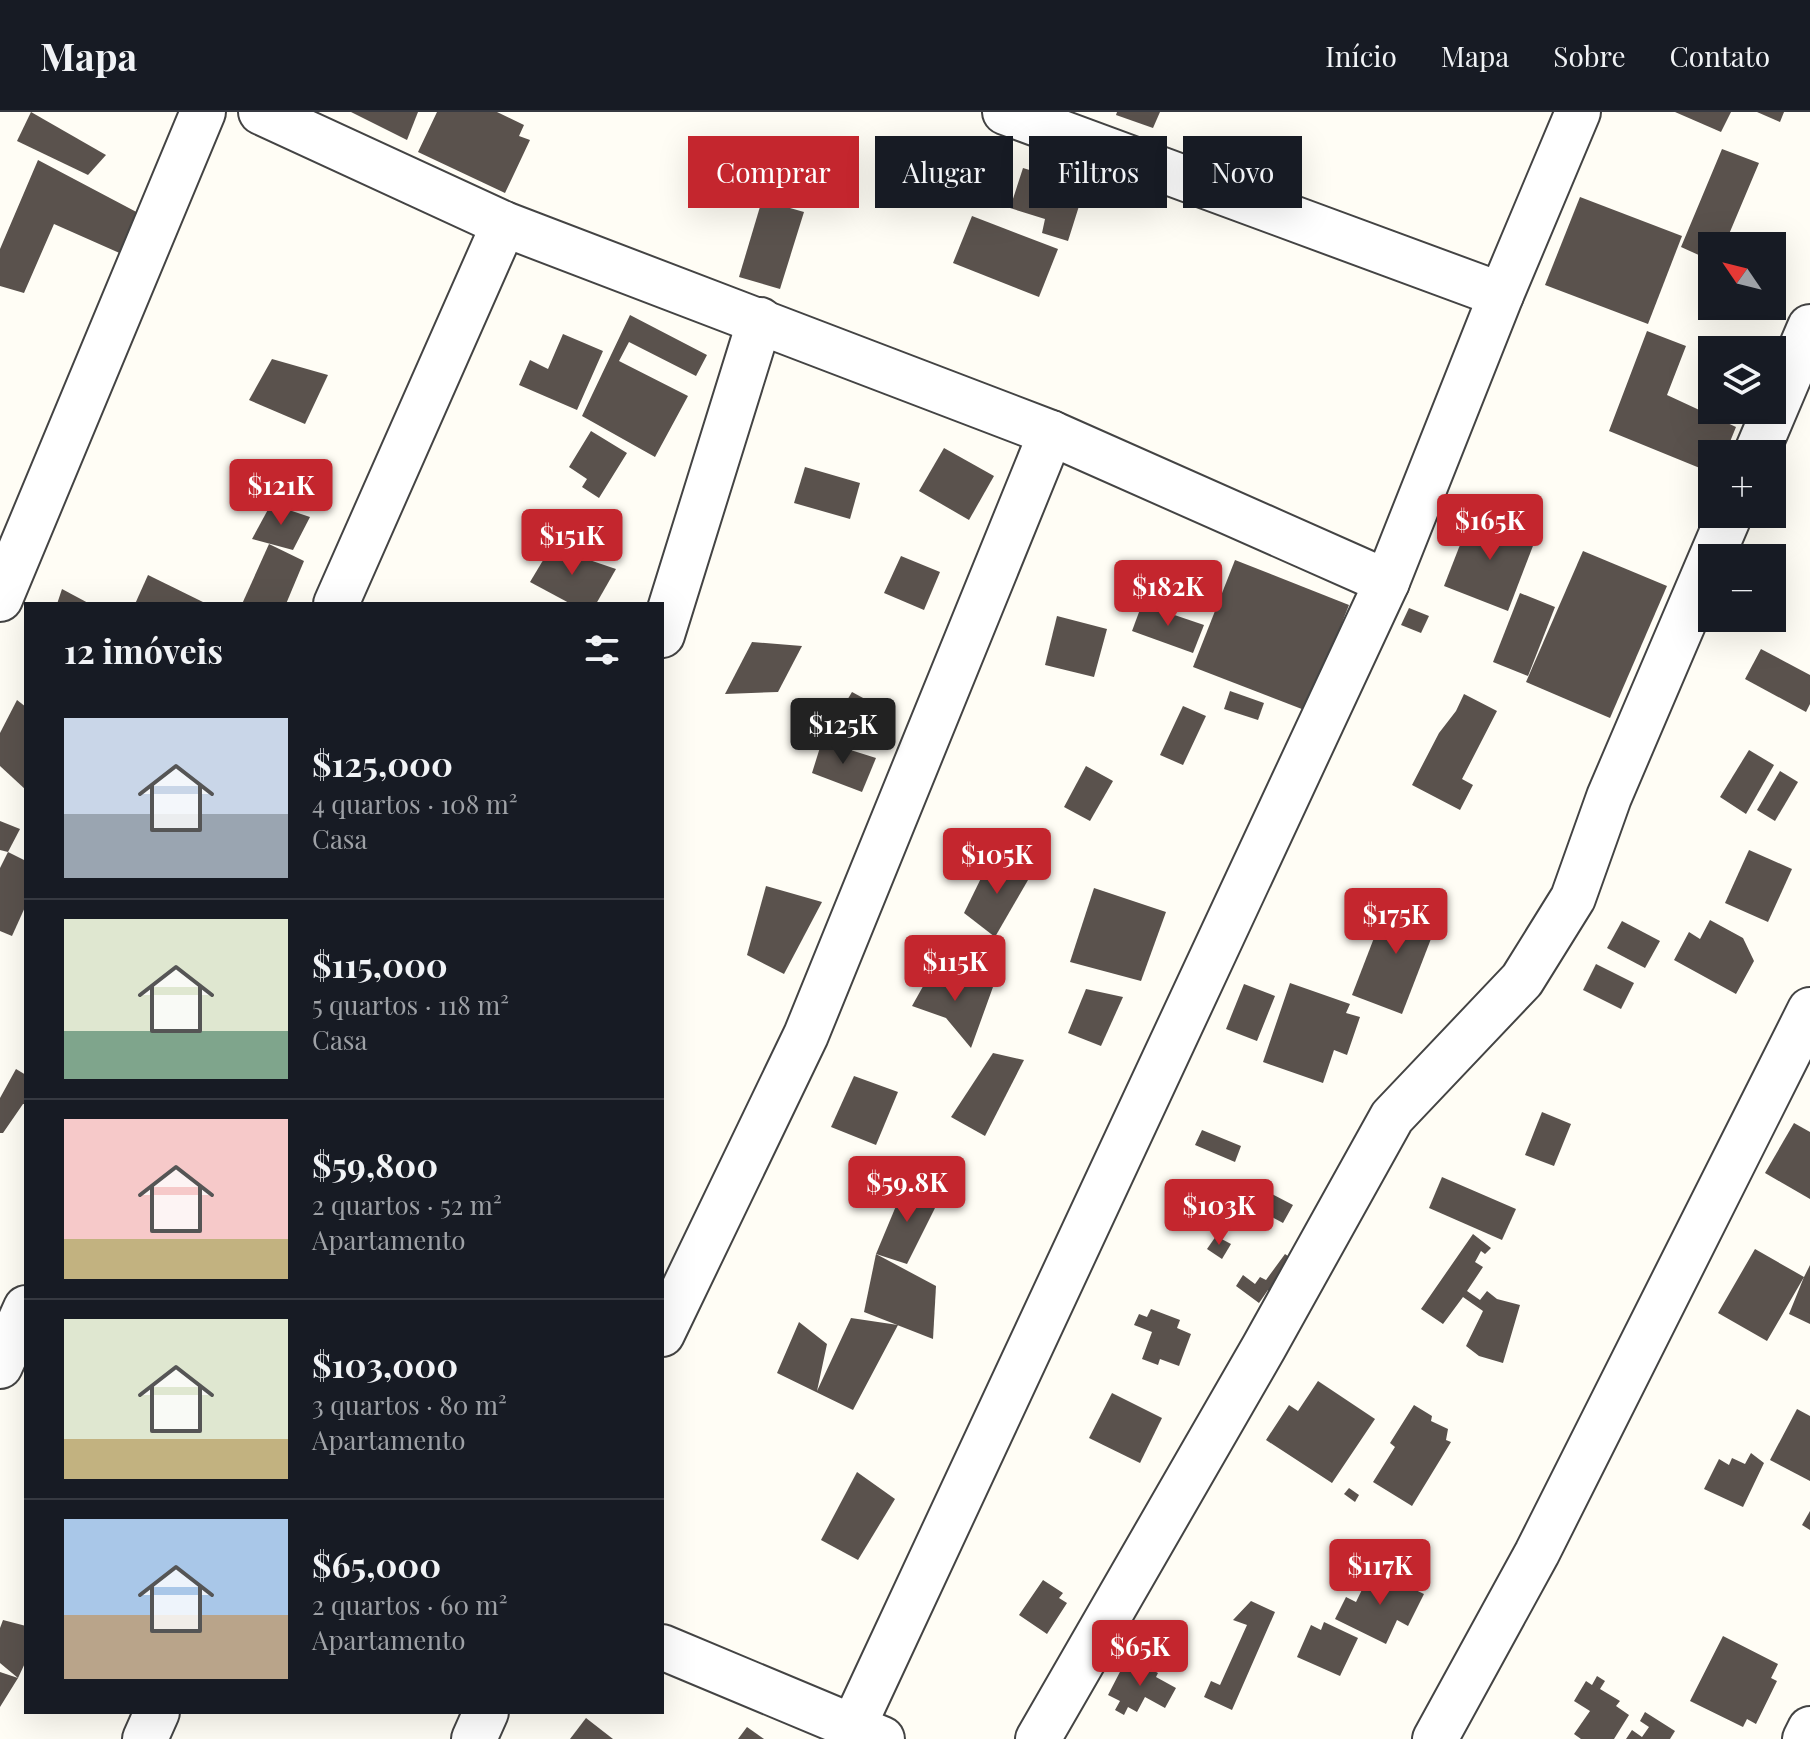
<!DOCTYPE html>
<html lang="pt">
<head>
<meta charset="utf-8">
<style>
  :root { --surface:#171b24; --page:#242831; --text:#f1f3f6; --muted:#9ea1a6; --line:#363941; --accent:#c4262e }
  body { margin:0; font-family:"Playfair Display",serif; background:var(--page); color:var(--text); height:100vh; display:flex; flex-direction:column; font-size:30px; white-space:nowrap }
  * { box-sizing:border-box; margin:0 }
  p { font-size:26px; color:var(--muted) }
  .icon { flex:none; width:44px; height:44px; fill:none; stroke:currentColor; stroke-width:2; stroke-linecap:round; stroke-linejoin:round }
  .map { position:relative; flex:1; overflow:hidden }
  .sheet { position:absolute; left:24px; top:490px; width:640px; height:1112px; display:flex; flex-direction:column; background:var(--surface); border-radius:0px; box-shadow:0 8px 32px #0002 }
  .sheet>* { flex:none }
  .hud { position:absolute; left:688px; top:24px; width:760px; height:72px; display:flex; gap:16px }
  .needle { width:52px; rotate:305deg }
  .tools { position:absolute; left:1698px; top:120px; display:grid; gap:16px }
  .tools a { display:grid; place-items:center; width:88px; height:88px; border-radius:0px; background:var(--surface); box-shadow:0 8px 32px #0002; font-size:40px }
  .price { position:absolute; translate:-50% -68px; padding:0 18px; border-radius:8px; background:var(--accent); color:#fff; font-size:26px; line-height:52px; filter:drop-shadow(0 2px 4px #0008) }
  .price::after { content:''; position:absolute; left:50%; top:48px; width:24px; height:18px; margin-left:-12px; background:inherit; clip-path:polygon(0 0,100% 0,50% 100%) }
  .price.active { background:#222; color:#fff }
  ul { padding:0; list-style:none }
  li { display:flex; align-items:center; gap:24px; height:200px; padding:0 40px }
  li+li { border-top:2px solid var(--line) }
  li span { display:grid; place-items:center; flex:none; width:224px; height:160px; border-radius:0px; color:#555 }
  li>.icon { margin-inline-start:auto }
  span .icon { width:96px; height:96px; fill:#fffc; stroke-width:1 }
  li b { font-size:34px }
  h2 { display:flex; justify-content:space-between; align-items:center; height:96px; padding:0 40px; font-size:34px }
  .pill { padding:0 28px; border-radius:0px; background:var(--surface); box-shadow:0 8px 32px #0002; font-size:28px; line-height:72px }
  .pill.active { background:var(--accent); color:#fff }
  header { display:flex; align-items:center; gap:48px; box-sizing:border-box; height:112px; padding:0 40px; background:var(--surface); border-bottom:2px solid var(--line) }
  header strong { font-size:38px }
  nav { display:flex; gap:44px; margin-inline-start:auto; font-size:28px }
  .map>svg:first-child { display:block }
</style>
</head>
<body>
<header>
<strong>Mapa</strong>
<nav><a>Início</a><a>Mapa</a><a>Sobre</a><a>Contato</a></nav>
</header>
<div class="map">
<svg width="1810" height="1627" viewBox="0 0 1810 1627">
  <rect width="100%" height="100%" fill="#fffdf5"/>
  <g fill="#5a524d">
    <polygon points="31,0 106,43 88,63 17,29"/>
    <polygon points="351,0 418,0 407,28"/>
    <polygon points="437,0 497,0 524,13 519,24 530,28 505,81 418,40"/>
    <polygon points="1117,0 1160,0 1153,16 1116,3"/>
    <polygon points="1675,0 1731,0 1721,20"/>
    <polygon points="1757,0 1784,0 1780,10"/>
    <polygon points="1722,37 1759,51 1724,134 1712,134 1712,149 1681,135"/>
    <polygon points="38,48 144,104 124,143 54,112 24,181 0,174 0,137"/>
    <polygon points="1023,56 1085,75 1068,129 1042,121 1045,107 1010,96"/>
    <polygon points="1580,85 1682,124 1648,212 1545,173"/>
    <polygon points="762,88 804,100 780,177 739,165"/>
    <polygon points="972,104 1058,137 1039,185 953,151"/>
    <polygon points="630,203 707,243 696,264 629,230 619,249 688,284 655,345 582,304"/>
    <polygon points="1647,219 1686,234 1667,283 1736,315 1725,342 1712,342 1712,361 1609,319"/>
    <polygon points="563,222 603,239 577,298 519,273 530,248 548,257"/>
    <polygon points="272,247 328,263 305,312 249,288"/>
    <polygon points="591,319 627,341 599,386 582,375 587,367 569,355"/>
    <polygon points="944,336 994,364 969,408 919,379"/>
    <polygon points="805,355 860,371 850,407 794,391"/>
    <polygon points="271,392 310,405 293,438 252,427"/>
    <polygon points="1472,402 1536,426 1508,499 1444,474"/>
    <polygon points="269,432 304,449 286,492 242,492"/>
    <polygon points="551,435 616,457 596,492 571,492 530,470"/>
    <polygon points="1583,439 1667,474 1610,606 1526,570"/>
    <polygon points="901,444 940,460 924,498 884,481"/>
    <polygon points="1235,448 1349,493 1307,599 1193,555"/>
    <polygon points="148,463 207,492 135,492"/>
    <polygon points="62,477 90,492 57,492"/>
    <polygon points="1520,481 1555,495 1528,564 1493,550"/>
    <polygon points="1142,492 1204,513 1193,541 1132,519"/>
    <polygon points="1409,496 1429,504 1421,521 1401,513"/>
    <polygon points="1057,504 1107,517 1094,565 1045,553"/>
    <polygon points="752,530 802,534 778,580 725,582"/>
    <polygon points="1761,537 1810,563 1810,592 1806,600 1745,567"/>
    <polygon points="1230,579 1264,591 1258,608 1224,597"/>
    <polygon points="852,580 889,600 875,629 837,605"/>
    <polygon points="1464,582 1497,599 1462,667 1473,673 1460,698 1412,673 1439,621 1456,599"/>
    <polygon points="17,588 26,595 26,678 0,654 0,621"/>
    <polygon points="1183,594 1206,604 1183,653 1160,643"/>
    <polygon points="822,629 876,646 862,680 812,661"/>
    <polygon points="1749,638 1774,653 1746,702 1720,685"/>
    <polygon points="1086,654 1113,669 1090,709 1064,695"/>
    <polygon points="1780,659 1798,670 1775,709 1757,698"/>
    <polygon points="0,709 20,717 8,740 0,738"/>
    <polygon points="1749,738 1792,757 1768,810 1725,791"/>
    <polygon points="8,740 26,749 26,793 12,824 0,819 0,756"/>
    <polygon points="986,756 1035,756 995,825 964,801"/>
    <polygon points="766,774 822,790 784,862 747,843"/>
    <polygon points="1094,776 1166,800 1141,869 1070,850"/>
    <polygon points="1389,787 1439,806 1402,902 1352,883"/>
    <polygon points="1710,808 1743,826 1754,849 1736,882 1674,848 1689,820 1700,827"/>
    <polygon points="1622,809 1660,829 1645,856 1607,836"/>
    <polygon points="1596,852 1634,871 1621,897 1583,878"/>
    <polygon points="931,860 993,875 971,936 946,906 912,894"/>
    <polygon points="1290,871 1350,892 1346,901 1360,905 1347,943 1334,938 1323,971 1263,950"/>
    <polygon points="1244,872 1275,884 1257,929 1226,917"/>
    <polygon points="1086,877 1123,885 1101,934 1068,921"/>
    <polygon points="993,941 1024,948 985,1024 951,1005"/>
    <polygon points="16,957 26,963 26,992 23,992 3,1021 0,1021 0,986"/>
    <polygon points="854,964 898,980 876,1033 831,1015"/>
    <polygon points="1542,1000 1571,1012 1554,1054 1525,1043"/>
    <polygon points="1794,1011 1810,1020 1810,1087 1765,1061"/>
    <polygon points="1202,1018 1241,1034 1235,1050 1195,1033"/>
    <polygon points="1442,1065 1516,1097 1502,1128 1429,1096"/>
    <polygon points="1247,1069 1293,1093 1283,1111 1234,1085 1239,1075 1243,1077"/>
    <polygon points="906,1070 940,1086 907,1152 876,1142"/>
    <polygon points="1473,1122 1491,1136 1485,1142 1481,1139 1475,1150 1483,1155 1467,1179 1480,1188 1487,1179 1497,1187 1520,1193 1503,1251 1479,1244 1466,1234 1483,1199 1463,1185 1443,1212 1421,1197"/>
    <polygon points="1216,1124 1231,1132 1222,1147 1207,1137"/>
    <polygon points="1755,1137 1804,1165 1810,1153 1810,1212 1789,1202 1804,1165 1767,1229 1718,1201"/>
    <polygon points="876,1142 936,1174 933,1227 864,1200"/>
    <polygon points="1285,1142 1298,1151 1276,1184 1268,1178 1259,1191 1236,1174 1243,1163 1255,1172 1260,1165 1266,1168"/>
    <polygon points="1151,1197 1180,1208 1177,1216 1191,1222 1179,1254 1160,1247 1158,1253 1142,1247 1152,1220 1134,1213 1139,1202 1147,1205"/>
    <polygon points="851,1206 898,1213 853,1298 777,1261 799,1210 827,1232 817,1279"/>
    <polygon points="1318,1269 1375,1307 1332,1371 1266,1328 1289,1293 1298,1299"/>
    <polygon points="1112,1281 1162,1306 1140,1351 1089,1326"/>
    <polygon points="1414,1293 1432,1304 1431,1309 1448,1317 1446,1328 1451,1330 1412,1394 1373,1370 1395,1335 1390,1331"/>
    <polygon points="1797,1297 1810,1304 1810,1369 1770,1348"/>
    <polygon points="1751,1341 1764,1351 1743,1395 1704,1377 1719,1347 1729,1353 1732,1346 1745,1352"/>
    <polygon points="857,1360 895,1387 858,1448 821,1428"/>
    <polygon points="1349,1376 1359,1383 1355,1390 1344,1382"/>
    <polygon points="1810,1399 1810,1418 1802,1413"/>
    <polygon points="1372,1457 1424,1482 1408,1514 1397,1508 1386,1532 1335,1507 1346,1485 1356,1490"/>
    <polygon points="1043,1468 1063,1481 1059,1486 1067,1491 1047,1522 1019,1503"/>
    <polygon points="1251,1489 1275,1500 1232,1598 1204,1585 1211,1569 1220,1573 1247,1513 1233,1508"/>
    <polygon points="3,1508 26,1514 26,1549 18,1566 0,1595 0,1560 18,1566 0,1551 0,1516"/>
    <polygon points="1324,1510 1358,1526 1340,1564 1297,1545 1311,1513 1321,1518"/>
    <polygon points="1723,1524 1778,1552 1771,1566 1777,1569 1756,1612 1747,1607 1743,1615 1690,1589"/>
    <polygon points="1134,1548 1158,1561 1156,1565 1176,1576 1165,1596 1145,1585 1137,1600 1128,1595 1124,1603 1115,1598 1120,1589 1108,1583 1123,1554 1129,1557"/>
    <polygon points="1597,1564 1605,1569 1600,1577 1620,1589 1616,1594 1629,1603 1614,1627 1581,1627 1574,1622 1590,1599 1574,1589 1586,1569 1592,1573"/>
    <polygon points="1645,1600 1675,1619 1670,1627 1626,1627 1632,1618 1642,1625 1649,1615 1640,1609"/>
    <polygon points="586,1606 613,1627 570,1627"/>
    <polygon points="747,1615 764,1627 738,1627"/>
  </g>
  <g fill="none" stroke-linecap="round" stroke-linejoin="round">
    <defs>
      <g id="minor">
        <polyline points="261,0 504,112 1051,321 1387,470"/>
        <polyline points="1005,0 1501,183"/>
        <polyline points="1756,342 1810,215"/>
        <polyline points="0,487 203,0"/>
        <polyline points="336,492 504,112"/>
        <polyline points="662,523 760,208"/>
        <polyline points="662,1222 806,923 1051,321"/>
        <polyline points="0,1254 26,1196"/>
        <polyline points="662,1535 882,1627"/>
        <polyline points="853,1615 1387,470 1501,183 1578,0"/>
        <polyline points="145,1627 157,1600"/>
        <polyline points="474,1627 486,1600"/>
        <polyline points="1038,1627 1264,1235 1392,1005 1522,868 1573,786 1609,685 1730,402"/>
        <polyline points="1435,1627 1537,1441 1810,898"/>
        <polyline points="1805,1627 1810,1617"/>
      </g>
    </defs>
    <use href="#minor" stroke="#444" stroke-width="48"/>
    <use href="#minor" stroke="#fff" stroke-width="44"/>
  </g>
</svg>
<div class="tools">
<a><svg class="needle" viewBox="-14 -14 28 28"><path d="M0-13l5 13h-10z" fill="#e53935"/><path d="M0 13l5-13h-10z" fill="#9ea1a6"/></svg></a>
<a><svg class="icon" aria-label="layers" viewBox="0 0 24 24"><path d="M12 4l9 5-9 5-9-5zM3 14l9 5 9-5"/></svg></a>
<a>+</a>
<a>−</a>
</div>
<b class="price" style="left:281px;top:415px">$121K</b>
<b class="price" style="left:1490px;top:450px">$165K</b>
<b class="price" style="left:572px;top:465px">$151K</b>
<b class="price" style="left:1168px;top:516px">$182K</b>
<b class="price active" style="left:843px;top:654px">$125K</b>
<b class="price" style="left:997px;top:784px">$105K</b>
<b class="price" style="left:1396px;top:844px">$175K</b>
<b class="price" style="left:955px;top:891px">$115K</b>
<b class="price" style="left:907px;top:1112px">$59.8K</b>
<b class="price" style="left:1219px;top:1135px">$103K</b>
<b class="price" style="left:1380px;top:1495px">$117K</b>
<b class="price" style="left:1140px;top:1576px">$65K</b>
<div class="hud">
<a class="pill active">Comprar</a>
<a class="pill">Alugar</a>
<a class="pill">Filtros</a>
<a class="pill">Novo</a>
</div>
<section class="sheet">
<h2>12 imóveis<svg class="icon" aria-label="filters" viewBox="0 0 24 24"><path d="M4 7h16M4 17h16"/><circle cx="9" cy="7" r="2"/><circle cx="15" cy="17" r="2"/></svg></h2>
<ul>
<li><span style="background:linear-gradient(#c9d6e8 60%,#9aa5b1 0)"><svg class="icon" aria-label="home" viewBox="0 0 24 24"><path d="M3 11l9-7 9 7M6 9v11h12V9"/></svg></span><div><b>$125,000</b><p>4 quartos · 108 m²</p><p>Casa</p></div></li>
<li><span style="background:linear-gradient(#dfe7d0 70%,#7fa58c 0)"><svg class="icon" aria-label="home" viewBox="0 0 24 24"><path d="M3 11l9-7 9 7M6 9v11h12V9"/></svg></span><div><b>$115,000</b><p>5 quartos · 118 m²</p><p>Casa</p></div></li>
<li><span style="background:linear-gradient(#f6c9c9 75%,#c2b280 0)"><svg class="icon" aria-label="home" viewBox="0 0 24 24"><path d="M3 11l9-7 9 7M6 9v11h12V9"/></svg></span><div><b>$59,800</b><p>2 quartos · 52 m²</p><p>Apartamento</p></div></li>
<li><span style="background:linear-gradient(#dfe7d0 75%,#c2b280 0)"><svg class="icon" aria-label="home" viewBox="0 0 24 24"><path d="M3 11l9-7 9 7M6 9v11h12V9"/></svg></span><div><b>$103,000</b><p>3 quartos · 80 m²</p><p>Apartamento</p></div></li>
<li><span style="background:linear-gradient(#a9c7e8 60%,#b9a48a 0)"><svg class="icon" aria-label="home" viewBox="0 0 24 24"><path d="M3 11l9-7 9 7M6 9v11h12V9"/></svg></span><div><b>$65,000</b><p>2 quartos · 60 m²</p><p>Apartamento</p></div></li>
</ul>
</section>
</div>
</body>
</html>
